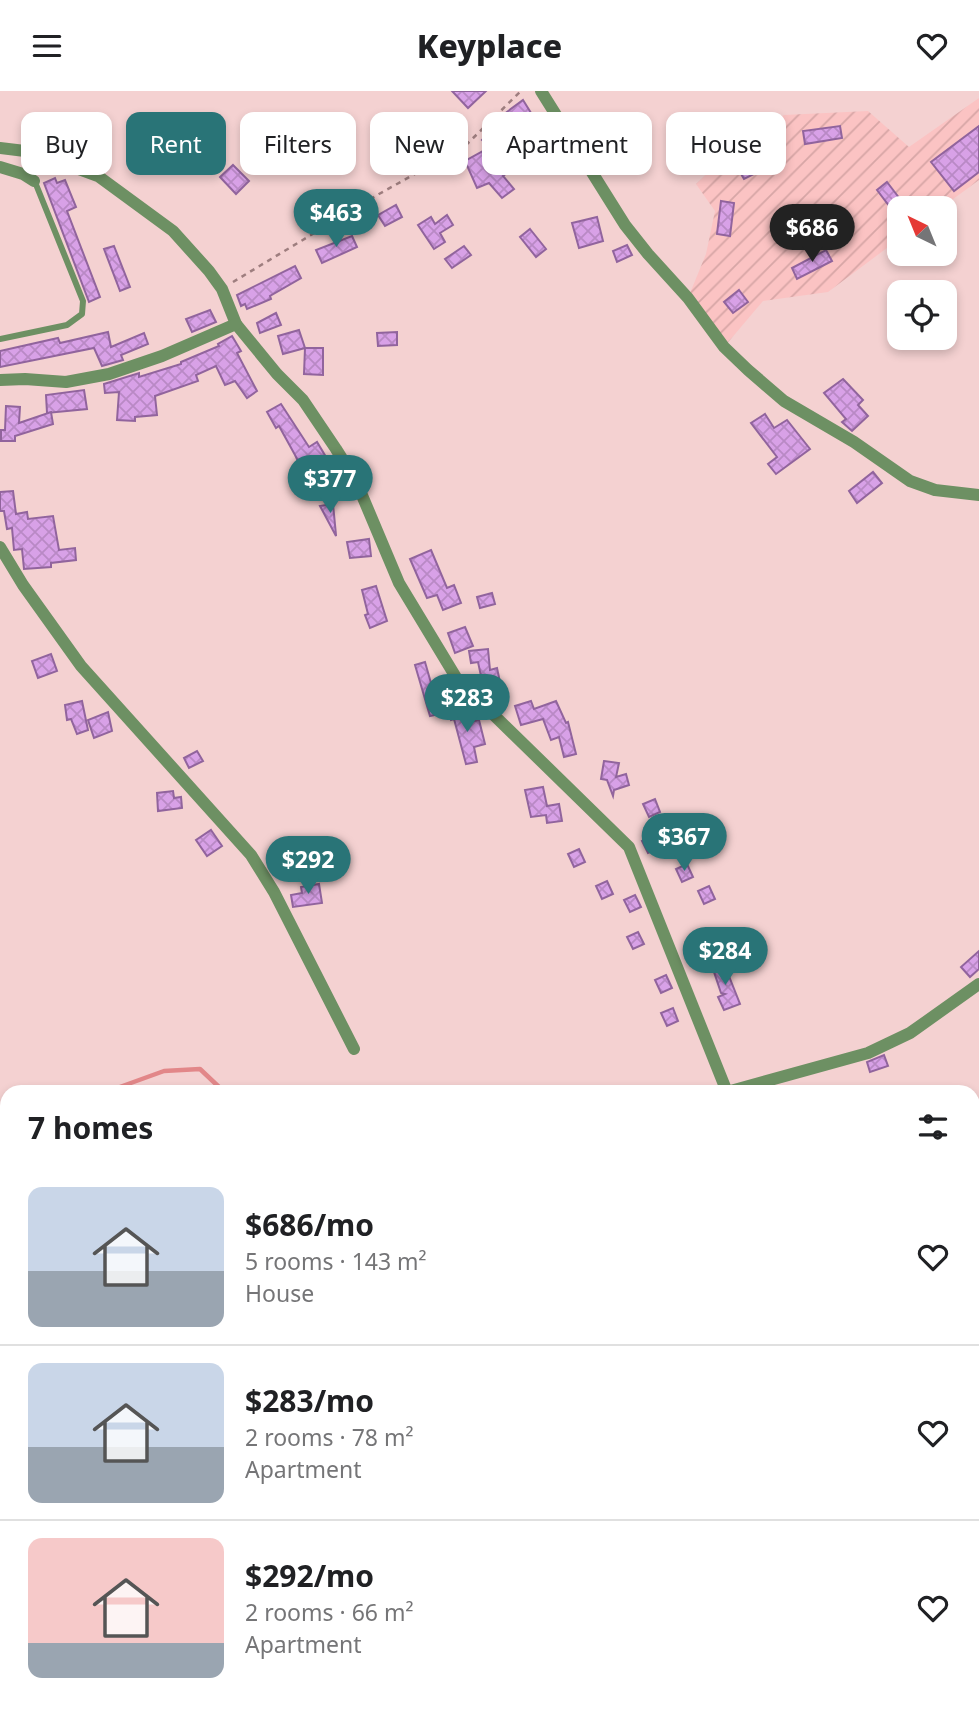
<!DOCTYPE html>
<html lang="en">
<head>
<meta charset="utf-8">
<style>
  :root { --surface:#fff; --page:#f2f2f2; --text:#202124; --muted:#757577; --line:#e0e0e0; --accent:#297477 }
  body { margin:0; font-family:"Noto Sans",sans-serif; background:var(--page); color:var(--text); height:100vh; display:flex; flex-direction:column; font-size:26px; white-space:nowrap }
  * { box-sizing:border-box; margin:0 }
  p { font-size:23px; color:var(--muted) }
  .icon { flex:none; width:38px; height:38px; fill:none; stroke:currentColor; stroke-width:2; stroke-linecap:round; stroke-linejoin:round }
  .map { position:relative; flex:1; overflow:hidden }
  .details { position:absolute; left:0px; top:994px; width:980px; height:625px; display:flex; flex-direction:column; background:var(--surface); border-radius:21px 21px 0 0; box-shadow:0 4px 10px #0003 }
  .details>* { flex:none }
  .top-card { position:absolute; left:21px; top:21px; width:938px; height:63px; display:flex; gap:14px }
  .needle { width:46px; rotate:317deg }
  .tools { position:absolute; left:887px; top:105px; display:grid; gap:14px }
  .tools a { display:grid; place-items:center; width:70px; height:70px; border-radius:14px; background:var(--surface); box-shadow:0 4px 10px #0003; font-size:35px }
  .price { position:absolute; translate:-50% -60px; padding:0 16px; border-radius:24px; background:var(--accent); color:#fff; font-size:23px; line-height:46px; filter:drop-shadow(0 2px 4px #0008) }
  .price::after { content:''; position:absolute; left:50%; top:42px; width:21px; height:16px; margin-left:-10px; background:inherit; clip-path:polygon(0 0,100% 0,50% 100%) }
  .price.active { background:#222; color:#fff }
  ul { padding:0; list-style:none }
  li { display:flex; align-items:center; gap:21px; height:175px; padding:0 28px }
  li+li { border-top:2px solid var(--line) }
  li span { display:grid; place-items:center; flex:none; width:196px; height:140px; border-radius:14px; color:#555 }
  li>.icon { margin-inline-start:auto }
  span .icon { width:84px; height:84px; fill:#fffc; stroke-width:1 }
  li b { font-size:30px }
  h2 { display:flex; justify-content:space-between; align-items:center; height:84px; padding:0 28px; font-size:30px }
  .tag { padding:0 24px; border-radius:14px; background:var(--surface); box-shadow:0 4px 10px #0003; font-size:24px; line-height:63px }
  .tag.active { background:var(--accent); color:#fff }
  header { display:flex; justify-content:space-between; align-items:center; height:91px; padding:0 28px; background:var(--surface); font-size:32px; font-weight:800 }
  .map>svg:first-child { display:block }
</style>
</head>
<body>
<header><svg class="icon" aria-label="menu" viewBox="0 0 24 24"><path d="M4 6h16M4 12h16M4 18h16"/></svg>Keyplace<svg class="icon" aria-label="heart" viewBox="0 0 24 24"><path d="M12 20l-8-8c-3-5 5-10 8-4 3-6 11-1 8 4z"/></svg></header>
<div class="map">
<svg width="979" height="1618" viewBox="0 0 979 1618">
  <defs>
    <pattern id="industrial-furrows" width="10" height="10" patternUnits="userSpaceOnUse" patternTransform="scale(1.75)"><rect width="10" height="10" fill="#fbc3c3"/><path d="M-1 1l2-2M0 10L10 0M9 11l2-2" fill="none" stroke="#d7a6a6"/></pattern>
    <pattern id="forest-firs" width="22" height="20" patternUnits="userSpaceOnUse" patternTransform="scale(1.75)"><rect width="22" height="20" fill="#ceac77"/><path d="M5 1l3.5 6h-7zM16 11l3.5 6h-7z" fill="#b19266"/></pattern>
    <pattern id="building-cross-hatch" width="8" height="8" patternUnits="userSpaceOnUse" patternTransform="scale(1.75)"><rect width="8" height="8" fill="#d8a1e7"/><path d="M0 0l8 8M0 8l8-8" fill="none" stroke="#b989c5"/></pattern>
  </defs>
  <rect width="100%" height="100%" fill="#f4d1d1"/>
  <polygon fill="url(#industrial-furrows)" points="979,7 979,89 941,117 900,117 899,148 828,201 763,210 724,256 688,207 706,163 715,120 696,93 733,58 784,24 868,20 909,56"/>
  <polygon fill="url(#forest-firs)" points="33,1612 443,1612 448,1618 27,1618"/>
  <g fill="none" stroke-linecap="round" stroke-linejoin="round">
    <g stroke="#e28789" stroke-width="4.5">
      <polyline points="106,1001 164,980 200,978 219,996 220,1001"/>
      <polyline points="0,1017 7,1019"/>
    </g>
    <g stroke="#e28789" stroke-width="24">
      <polyline points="0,1438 7,1435"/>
      <polyline points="866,1612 871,1618"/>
    </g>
  </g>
  <g fill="url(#building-cross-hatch)" stroke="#91649d" stroke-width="2">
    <polygon points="452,0 486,0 468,17"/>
    <polygon points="523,9 541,38 517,54 524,65 515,70 518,74 503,85 514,98 502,107 489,92 477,97 465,70 490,56 482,49 499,32 496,29"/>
    <polygon points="840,35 842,47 805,53 803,40"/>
    <polygon points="979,35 979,81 954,100 931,71"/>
    <polygon points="759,67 764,78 744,88 738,78"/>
    <polygon points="233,74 249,90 236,103 220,86"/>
    <polygon points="55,87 57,92 65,89 76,116 67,120 100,206 89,211 44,92"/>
    <polygon points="887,91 900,108 890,116 877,99"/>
    <polygon points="721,110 734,112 730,145 717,143"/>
    <polygon points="396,114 402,126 385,135 378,124"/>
    <polygon points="447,124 453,134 440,142 445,151 434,158 418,134 431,126 435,133"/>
    <polygon points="597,126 603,150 579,157 572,132"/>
    <polygon points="530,138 546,158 536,166 520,146"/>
    <polygon points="352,145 357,156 322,172 316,159"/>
    <polygon points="627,154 632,164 617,171 613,160"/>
    <polygon points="114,155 130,196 120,200 104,158"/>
    <polygon points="464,155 471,164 452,177 445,168"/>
    <polygon points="826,159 832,170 797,188 792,177"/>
    <polygon points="295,175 301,187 270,205 271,208 247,218 245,213 241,215 237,204"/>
    <polygon points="739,199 748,211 733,222 724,211"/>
    <polygon points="210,219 216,231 192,241 186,228"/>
    <polygon points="276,222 281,234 260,242 257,232"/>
    <polygon points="299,239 305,257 283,263 278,245"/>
    <polygon points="108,241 111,256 144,242 148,253 121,264 123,269 102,275 94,257 0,276 0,260 58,247 60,252"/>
    <polygon points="397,241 397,254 378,255 377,242"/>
    <polygon points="232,245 241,260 237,262 257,300 247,307 235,290 225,294 216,275 196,284 198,290 155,305 157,324 135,326 135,330 117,329 119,301 105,302 104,293 139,282 139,286 181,273 181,271 219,255 218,253"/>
    <polygon points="305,257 323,257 323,284 304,283"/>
    <polygon points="843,288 863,309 858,314 868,325 852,340 842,331 846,328 824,302"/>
    <polygon points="84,299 87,318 47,322 46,304"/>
    <polygon points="281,313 309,356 317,351 326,366 312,374 320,403 315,405 295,364 279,335 276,337 267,321"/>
    <polygon points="6,315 20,316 19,332 51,321 53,333 15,345 15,350 1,350 1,339 5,339"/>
    <polygon points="765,323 774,337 787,329 810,358 776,383 768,373 777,366 751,332"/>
    <polygon points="873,381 882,392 857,412 849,400"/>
    <polygon points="13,400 16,423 27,421 28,428 53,425 59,459 75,457 76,469 51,472 51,476 24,478 22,458 14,459 12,437 7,438 4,420 0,420 0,401"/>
    <polygon points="333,413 336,444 336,445 320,415"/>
    <polygon points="369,448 371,465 350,467 347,451"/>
    <polygon points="431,459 447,497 454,494 461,512 443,519 437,504 427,507 410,468"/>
    <polygon points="376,495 387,530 370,537 365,524 368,523 362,499"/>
    <polygon points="492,502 495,513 480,517 477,506"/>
    <polygon points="465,536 473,555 455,562 448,542"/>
    <polygon points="488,558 490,579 497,577 500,591 491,593 492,598 484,599 478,571 471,572 469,560"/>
    <polygon points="51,563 57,580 38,587 32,570"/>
    <polygon points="425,571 433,599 440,597 444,612 437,614 439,623 430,625 415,574"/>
    <polygon points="82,610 88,639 77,643 71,628 67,629 65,614"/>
    <polygon points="531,610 534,618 556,610 566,632 568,631 576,663 564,666 559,646 551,649 543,628 521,634 515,615"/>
    <polygon points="461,613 466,632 479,629 485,653 474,656 477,671 466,673 454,628 451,629 448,617"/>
    <polygon points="108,621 112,640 94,647 88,629"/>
    <polygon points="197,660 203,670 189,677 184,667"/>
    <polygon points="604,670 619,672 616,686 626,683 629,694 614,699 613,705 607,689 601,688"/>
    <polygon points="543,696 547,715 559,713 562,730 547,732 546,724 531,726 525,699"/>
    <polygon points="173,700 174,707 181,706 182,717 158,720 157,702"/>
    <polygon points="655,708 660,721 649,726 643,713"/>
    <polygon points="685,726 690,739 679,744 673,731"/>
    <polygon points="211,739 222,755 207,765 196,749"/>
    <polygon points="653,744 659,757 648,762 642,750"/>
    <polygon points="579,758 585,771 574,776 568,763"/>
    <polygon points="687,773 693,786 682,791 676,778"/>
    <polygon points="607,790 613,803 602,808 596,795"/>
    <polygon points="319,793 322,812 293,816 291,804 302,802 301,796"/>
    <polygon points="709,795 715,808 704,813 698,800"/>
    <polygon points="635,804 641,816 630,821 624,809"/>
    <polygon points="704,838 710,851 699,856 693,843"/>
    <polygon points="638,841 644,853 633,858 627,846"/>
    <polygon points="979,860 979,878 970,886 961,876"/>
    <polygon points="723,870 740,913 724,919 718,906 725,903 721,902 712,875"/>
    <polygon points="666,884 672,897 661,902 655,889"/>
    <polygon points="673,917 678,930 667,935 661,922"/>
    <polygon points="884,964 888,975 870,981 867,971"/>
  </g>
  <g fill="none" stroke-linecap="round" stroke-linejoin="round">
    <polyline stroke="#9e7e7f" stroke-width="2.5" stroke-dasharray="5 5" stroke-linecap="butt" points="233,191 379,103 465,55 521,0"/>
    <polyline stroke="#6d9063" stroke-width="6" points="0,248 67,234 82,223 83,210 35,91"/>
    <g stroke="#6d9063" stroke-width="12">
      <polyline points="541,0 625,134 648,163 688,207 724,256 748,279 784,310 854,351 910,390 935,399 979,404"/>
      <polyline points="0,57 33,61 98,85 173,140 209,180 222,198 236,233 277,283 303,309 336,358 356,390 399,492 457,588 629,756 727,1001"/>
      <polyline points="0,76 23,83 34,90"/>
      <polyline points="0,289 25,288 66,291 109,283 162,265 236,233"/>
      <polyline points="0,456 23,494 81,575 251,764 274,801 354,958"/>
      <polyline points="727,1001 868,962 910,942 979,893"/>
      <polyline points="0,1193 7,1199"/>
      <polyline points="973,1361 979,1372"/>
      <polyline points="434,1612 439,1618"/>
    </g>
  </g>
</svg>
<div class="tools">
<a><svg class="needle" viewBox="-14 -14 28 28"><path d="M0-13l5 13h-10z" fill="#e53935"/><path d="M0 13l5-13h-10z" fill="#757577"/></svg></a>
<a><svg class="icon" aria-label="locate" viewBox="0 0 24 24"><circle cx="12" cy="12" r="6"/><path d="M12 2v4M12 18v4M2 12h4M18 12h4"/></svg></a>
</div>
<b class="price" style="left:336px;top:158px">$463</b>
<b class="price active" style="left:812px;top:173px">$686</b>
<b class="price" style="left:330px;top:424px">$377</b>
<b class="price" style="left:467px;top:643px">$283</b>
<b class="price" style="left:684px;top:782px">$367</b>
<b class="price" style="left:308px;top:805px">$292</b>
<b class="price" style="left:725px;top:896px">$284</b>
<div class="top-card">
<a class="tag">Buy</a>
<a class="tag active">Rent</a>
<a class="tag">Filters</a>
<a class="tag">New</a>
<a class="tag">Apartment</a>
<a class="tag">House</a>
</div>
<section class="details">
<h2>7 homes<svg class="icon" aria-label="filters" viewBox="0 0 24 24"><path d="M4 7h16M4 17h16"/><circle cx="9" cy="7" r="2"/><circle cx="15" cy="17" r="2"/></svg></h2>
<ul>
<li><span style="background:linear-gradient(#c9d6e8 60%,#9aa5b1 0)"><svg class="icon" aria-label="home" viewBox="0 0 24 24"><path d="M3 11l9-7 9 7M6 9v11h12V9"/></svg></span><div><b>$686/mo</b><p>5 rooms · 143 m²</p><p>House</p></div><svg class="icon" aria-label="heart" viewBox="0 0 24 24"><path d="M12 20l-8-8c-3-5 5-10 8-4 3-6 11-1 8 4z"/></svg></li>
<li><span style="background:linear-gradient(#c9d6e8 60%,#9aa5b1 0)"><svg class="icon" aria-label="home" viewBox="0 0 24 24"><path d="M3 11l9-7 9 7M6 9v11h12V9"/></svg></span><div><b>$283/mo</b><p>2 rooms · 78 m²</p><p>Apartment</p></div><svg class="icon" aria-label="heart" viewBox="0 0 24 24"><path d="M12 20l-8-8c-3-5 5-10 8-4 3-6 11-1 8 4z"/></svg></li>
<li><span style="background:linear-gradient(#f6c9c9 75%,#9aa5b1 0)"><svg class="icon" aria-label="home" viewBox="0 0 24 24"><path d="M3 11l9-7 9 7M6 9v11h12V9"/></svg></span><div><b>$292/mo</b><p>2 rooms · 66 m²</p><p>Apartment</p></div><svg class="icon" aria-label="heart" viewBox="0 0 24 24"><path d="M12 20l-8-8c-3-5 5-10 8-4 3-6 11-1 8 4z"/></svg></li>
</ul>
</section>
</div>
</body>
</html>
